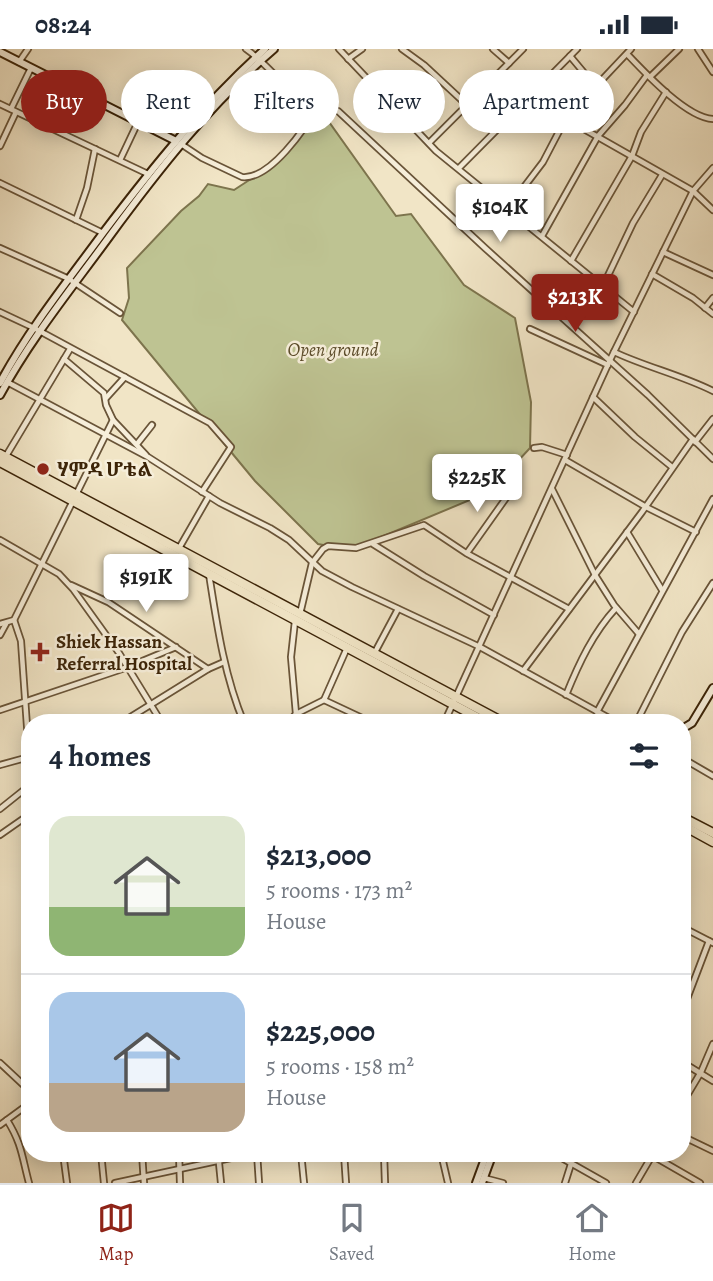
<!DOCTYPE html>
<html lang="en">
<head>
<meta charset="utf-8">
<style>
  :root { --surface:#fff; --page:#f2f2f3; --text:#1f2937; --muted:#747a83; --line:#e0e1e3; --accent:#8f2418 }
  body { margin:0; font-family:Alegreya,"Noto Serif Ethiopic",serif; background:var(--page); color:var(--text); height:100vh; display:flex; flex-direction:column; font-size:26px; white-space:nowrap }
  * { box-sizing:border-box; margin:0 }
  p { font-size:23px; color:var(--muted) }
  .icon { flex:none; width:38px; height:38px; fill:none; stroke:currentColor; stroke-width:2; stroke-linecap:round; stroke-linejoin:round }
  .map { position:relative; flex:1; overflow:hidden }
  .drawer { position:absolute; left:21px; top:665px; width:670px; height:448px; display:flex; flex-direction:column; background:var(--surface); border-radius:28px; box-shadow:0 4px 18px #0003 }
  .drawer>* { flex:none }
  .hud { position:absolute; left:21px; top:21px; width:672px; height:63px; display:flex; gap:14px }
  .price { position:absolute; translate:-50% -60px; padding:0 16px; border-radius:7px; background:#fff; color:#222; font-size:23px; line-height:46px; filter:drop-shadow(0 2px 4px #0008) }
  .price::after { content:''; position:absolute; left:50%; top:42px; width:21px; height:16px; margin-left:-10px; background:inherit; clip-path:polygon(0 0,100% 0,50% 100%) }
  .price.on { background:var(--accent); color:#fff }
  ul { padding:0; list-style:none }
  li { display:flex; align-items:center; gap:21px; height:175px; padding:0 28px }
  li+li { border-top:2px solid var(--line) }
  li span { display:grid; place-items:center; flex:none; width:196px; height:140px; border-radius:21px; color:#555 }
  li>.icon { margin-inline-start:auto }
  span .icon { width:84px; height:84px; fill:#fffc; stroke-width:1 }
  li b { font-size:30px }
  h2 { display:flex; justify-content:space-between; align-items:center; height:84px; padding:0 28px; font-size:30px }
  .chip { padding:0 24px; border-radius:32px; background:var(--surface); box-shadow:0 4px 18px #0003; font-size:24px; line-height:63px }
  .chip.on { background:var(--accent); color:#fff }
  .status { display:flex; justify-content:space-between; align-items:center; height:49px; padding:0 35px; background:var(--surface); direction:ltr }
  .status svg { height:19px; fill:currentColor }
  .tabs { display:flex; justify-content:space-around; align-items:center; height:98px; border-top:2px solid var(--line); background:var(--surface); font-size:19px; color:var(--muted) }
  .tabs a { display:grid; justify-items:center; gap:4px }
  .tabs .on { color:var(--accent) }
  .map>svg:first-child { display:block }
</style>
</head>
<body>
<div class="status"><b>08:24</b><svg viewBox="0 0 49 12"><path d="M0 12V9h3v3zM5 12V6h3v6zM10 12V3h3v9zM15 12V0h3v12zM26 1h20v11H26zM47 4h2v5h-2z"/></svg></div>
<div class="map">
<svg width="713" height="1134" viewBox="0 0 713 1134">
  <rect width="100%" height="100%" fill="#f1e5c6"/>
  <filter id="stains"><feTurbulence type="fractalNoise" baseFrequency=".00286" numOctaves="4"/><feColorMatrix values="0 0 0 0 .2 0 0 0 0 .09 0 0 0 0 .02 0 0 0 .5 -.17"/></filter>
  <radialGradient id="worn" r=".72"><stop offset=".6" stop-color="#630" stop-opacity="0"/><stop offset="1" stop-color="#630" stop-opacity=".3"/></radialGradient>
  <polygon fill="#bec392" stroke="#7d744d" stroke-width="2" points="314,70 329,73 396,167 411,165 464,236 515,269 531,353 530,399 489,443 350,501 318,495 255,432 122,271 129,249 127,219 181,162 199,147 208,135 234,141 280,111"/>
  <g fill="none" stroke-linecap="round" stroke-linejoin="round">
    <defs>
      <g id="street">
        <path d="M246,0C268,15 283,39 306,52C316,58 328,57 338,62L485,199L648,346L713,410"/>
        <polyline points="339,0 436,102 634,263"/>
        <polyline points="402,0 424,16 467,56"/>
        <polyline points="493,0 509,14"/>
        <polyline points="698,0 713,23"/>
        <path d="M627,5C645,24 687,69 713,70"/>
        <polyline points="570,7 596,38"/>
        <polyline points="348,10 362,0"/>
        <polyline points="19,13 28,0"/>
        <polyline points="650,28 679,0"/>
        <polyline points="494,29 693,142 713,161"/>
        <polyline points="0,55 148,125"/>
        <polyline points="11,60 31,19"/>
        <polyline points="429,94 523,0"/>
        <path d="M181,95L202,109L242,128C270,131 306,79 317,57"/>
        <polyline points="0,97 16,63"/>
        <polyline points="120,111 138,73"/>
        <polyline points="459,119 577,0"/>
        <polyline points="0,134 103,184"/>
        <polyline points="508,159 543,113 566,69 631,0"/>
        <polyline points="76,171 87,139 95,100"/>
        <polyline points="542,187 598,87 625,56 647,26"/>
        <polyline points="0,199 69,230 120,264"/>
        <polyline points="663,203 713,226"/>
        <polyline points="571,212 632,107 641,83 666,43"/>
        <polyline points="652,225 693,249 713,265"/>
        <polyline points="603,237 633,174 662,126"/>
        <polyline points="705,259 713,249"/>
        <polyline points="0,263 34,279 210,374 231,398 202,443"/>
        <polyline points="530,280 608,316"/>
        <path d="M614,303C646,318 681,326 713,342"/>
        <polyline points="64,310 104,344 106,356 113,371 146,406"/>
        <polyline points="7,333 148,408 220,454 270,479 289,491 322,522 352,538 480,598 618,674"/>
        <polyline points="593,348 635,388 672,418"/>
        <polyline points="106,349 125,328"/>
        <polyline points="695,393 713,370"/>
        <polyline points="137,395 152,376"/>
        <polyline points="534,399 542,398 567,406"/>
        <polyline points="6,407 70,300"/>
        <polyline points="565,411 646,458 696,483"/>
        <polyline points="552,440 595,526 614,556 639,585"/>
        <polyline points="627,483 662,541"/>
        <polyline points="0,491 59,525 73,540 119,604 162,674"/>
        <polyline points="373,495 424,527 494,566"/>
        <polyline points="178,501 209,447"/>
        <polyline points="467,504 511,442"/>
        <path d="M209,525C217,576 224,626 244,674"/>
        <polyline points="71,536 108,553 208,620 224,613"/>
        <polyline points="300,565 312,514 323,500 328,497 356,499 424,476 466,504 569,560"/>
        <polyline points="14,571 21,592 30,720"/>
        <polyline points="295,572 291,608 296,665"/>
        <polyline points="0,575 14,571 113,371"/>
        <polyline points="0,586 6,575"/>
        <polyline points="374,605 398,560"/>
        <polyline points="523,622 642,463 693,390"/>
        <path d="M566,646C579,614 593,584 616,559"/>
        <polyline points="324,651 347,599"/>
        <polyline points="0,661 128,618 176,598"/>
        <polyline points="597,663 713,450"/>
        <polyline points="121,674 208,620"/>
        <polyline points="255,674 292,669"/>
        <polyline points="288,674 296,665 324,651 373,674"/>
        <polyline points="444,674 610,311 693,142 713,119"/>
        <polyline points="636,674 682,583 713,534"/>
        <polyline points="682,709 713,727"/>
        <polyline points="0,716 29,708"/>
        <polyline points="0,760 30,736"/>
        <polyline points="0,786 30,765"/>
        <polyline points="682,878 713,894"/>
        <polyline points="682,963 709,892"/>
        <polyline points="682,1013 713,1032"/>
        <polyline points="0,1014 30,1042"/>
        <polyline points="682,1055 701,1023 713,995"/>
        <path d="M7,1071C22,1095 22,1108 29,1134"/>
        <polyline points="0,1076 30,1054"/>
        <polyline points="682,1087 713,1102"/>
        <polyline points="63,1104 67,1134"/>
        <polyline points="101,1104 104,1134"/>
        <polyline points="142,1104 144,1134"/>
        <polyline points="179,1104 180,1134"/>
        <polyline points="218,1104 221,1134"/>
        <polyline points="257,1104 259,1134"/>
        <polyline points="301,1104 304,1134"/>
        <polyline points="344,1104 346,1134"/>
        <polyline points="384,1104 385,1134"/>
        <polyline points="441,1104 448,1134"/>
        <polyline points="553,1104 606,1134"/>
        <polyline points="648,1104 700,1134"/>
        <polyline points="484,1129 503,1134"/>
        <polyline points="115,1134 254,1104"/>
        <polyline points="565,1134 571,1115"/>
        <polyline points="636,1134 653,1105"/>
      </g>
      <g id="secondary">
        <polyline points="0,3 176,92"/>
        <path d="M0,334C29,280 67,233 103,184C153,118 204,55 265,0"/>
        <path d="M0,346C31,289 71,240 109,188C159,120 210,55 274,0"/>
        <polyline points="682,680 692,674 713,639"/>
        <polyline points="476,1134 487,1104"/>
        <polyline points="482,1134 493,1104"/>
      </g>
      <g id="highway">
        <polyline points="0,405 505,674"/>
        <polyline points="0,413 488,674"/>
        <polyline points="682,768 713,784"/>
        <polyline points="682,776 713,793"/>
      </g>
    </defs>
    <use href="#street" stroke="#695438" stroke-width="8"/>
    <use href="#secondary" stroke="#3c2408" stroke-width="10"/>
    <use href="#highway" stroke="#3c2408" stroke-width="11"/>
    <use href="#street" stroke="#f6eeda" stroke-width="4.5"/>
    <use href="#secondary" stroke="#f6eeda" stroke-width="6"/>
    <use href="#highway" stroke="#f1e5c6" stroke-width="8"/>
  </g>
  <g fill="#8f2418" stroke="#f6eeda" stroke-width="2.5">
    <circle cx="43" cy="420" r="7"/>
    <path d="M36.5 592.5h7v7h7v7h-7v7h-7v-7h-7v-7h7z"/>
  </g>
  <g text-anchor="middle" stroke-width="5" stroke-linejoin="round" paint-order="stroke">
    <g font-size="19" font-style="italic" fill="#5c4c2a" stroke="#f6eeda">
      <text x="333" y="307">Open ground</text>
    </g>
    <g font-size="19" font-weight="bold" fill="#3c2408" stroke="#f6eeda" text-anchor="start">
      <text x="57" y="427">ሃምዳ ሆቴል</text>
      <text x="56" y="599">Shiek Hassan<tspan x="56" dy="22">Referral Hospital</tspan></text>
    </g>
  </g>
  <rect width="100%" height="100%" filter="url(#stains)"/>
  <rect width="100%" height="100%" fill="url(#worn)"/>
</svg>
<b class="price" style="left:500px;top:195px">$104K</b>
<b class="price on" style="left:575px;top:285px">$213K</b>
<b class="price" style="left:477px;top:465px">$225K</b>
<b class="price" style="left:146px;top:565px">$191K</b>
<div class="hud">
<a class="chip on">Buy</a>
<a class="chip">Rent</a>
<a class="chip">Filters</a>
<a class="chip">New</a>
<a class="chip">Apartment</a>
</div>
<section class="drawer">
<h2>4 homes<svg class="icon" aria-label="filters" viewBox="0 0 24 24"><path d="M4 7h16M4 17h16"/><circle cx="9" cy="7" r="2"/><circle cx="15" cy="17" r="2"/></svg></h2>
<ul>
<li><span style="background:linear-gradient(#dfe7d0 65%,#8fb573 0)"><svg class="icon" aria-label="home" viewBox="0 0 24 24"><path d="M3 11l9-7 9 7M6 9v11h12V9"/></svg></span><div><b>$213,000</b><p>5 rooms · 173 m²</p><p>House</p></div></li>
<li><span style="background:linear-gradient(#a9c7e8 65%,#b9a48a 0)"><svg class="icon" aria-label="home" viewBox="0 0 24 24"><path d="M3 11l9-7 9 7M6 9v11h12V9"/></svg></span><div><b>$225,000</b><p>5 rooms · 158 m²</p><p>House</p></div></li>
</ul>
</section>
</div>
<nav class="tabs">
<a class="on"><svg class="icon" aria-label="map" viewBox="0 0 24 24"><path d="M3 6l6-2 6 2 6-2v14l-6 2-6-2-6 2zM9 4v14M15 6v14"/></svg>Map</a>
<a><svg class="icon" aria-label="saved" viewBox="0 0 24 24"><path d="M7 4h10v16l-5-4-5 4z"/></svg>Saved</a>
<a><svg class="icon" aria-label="home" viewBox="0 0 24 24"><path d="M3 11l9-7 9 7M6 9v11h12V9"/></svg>Home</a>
</nav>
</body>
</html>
